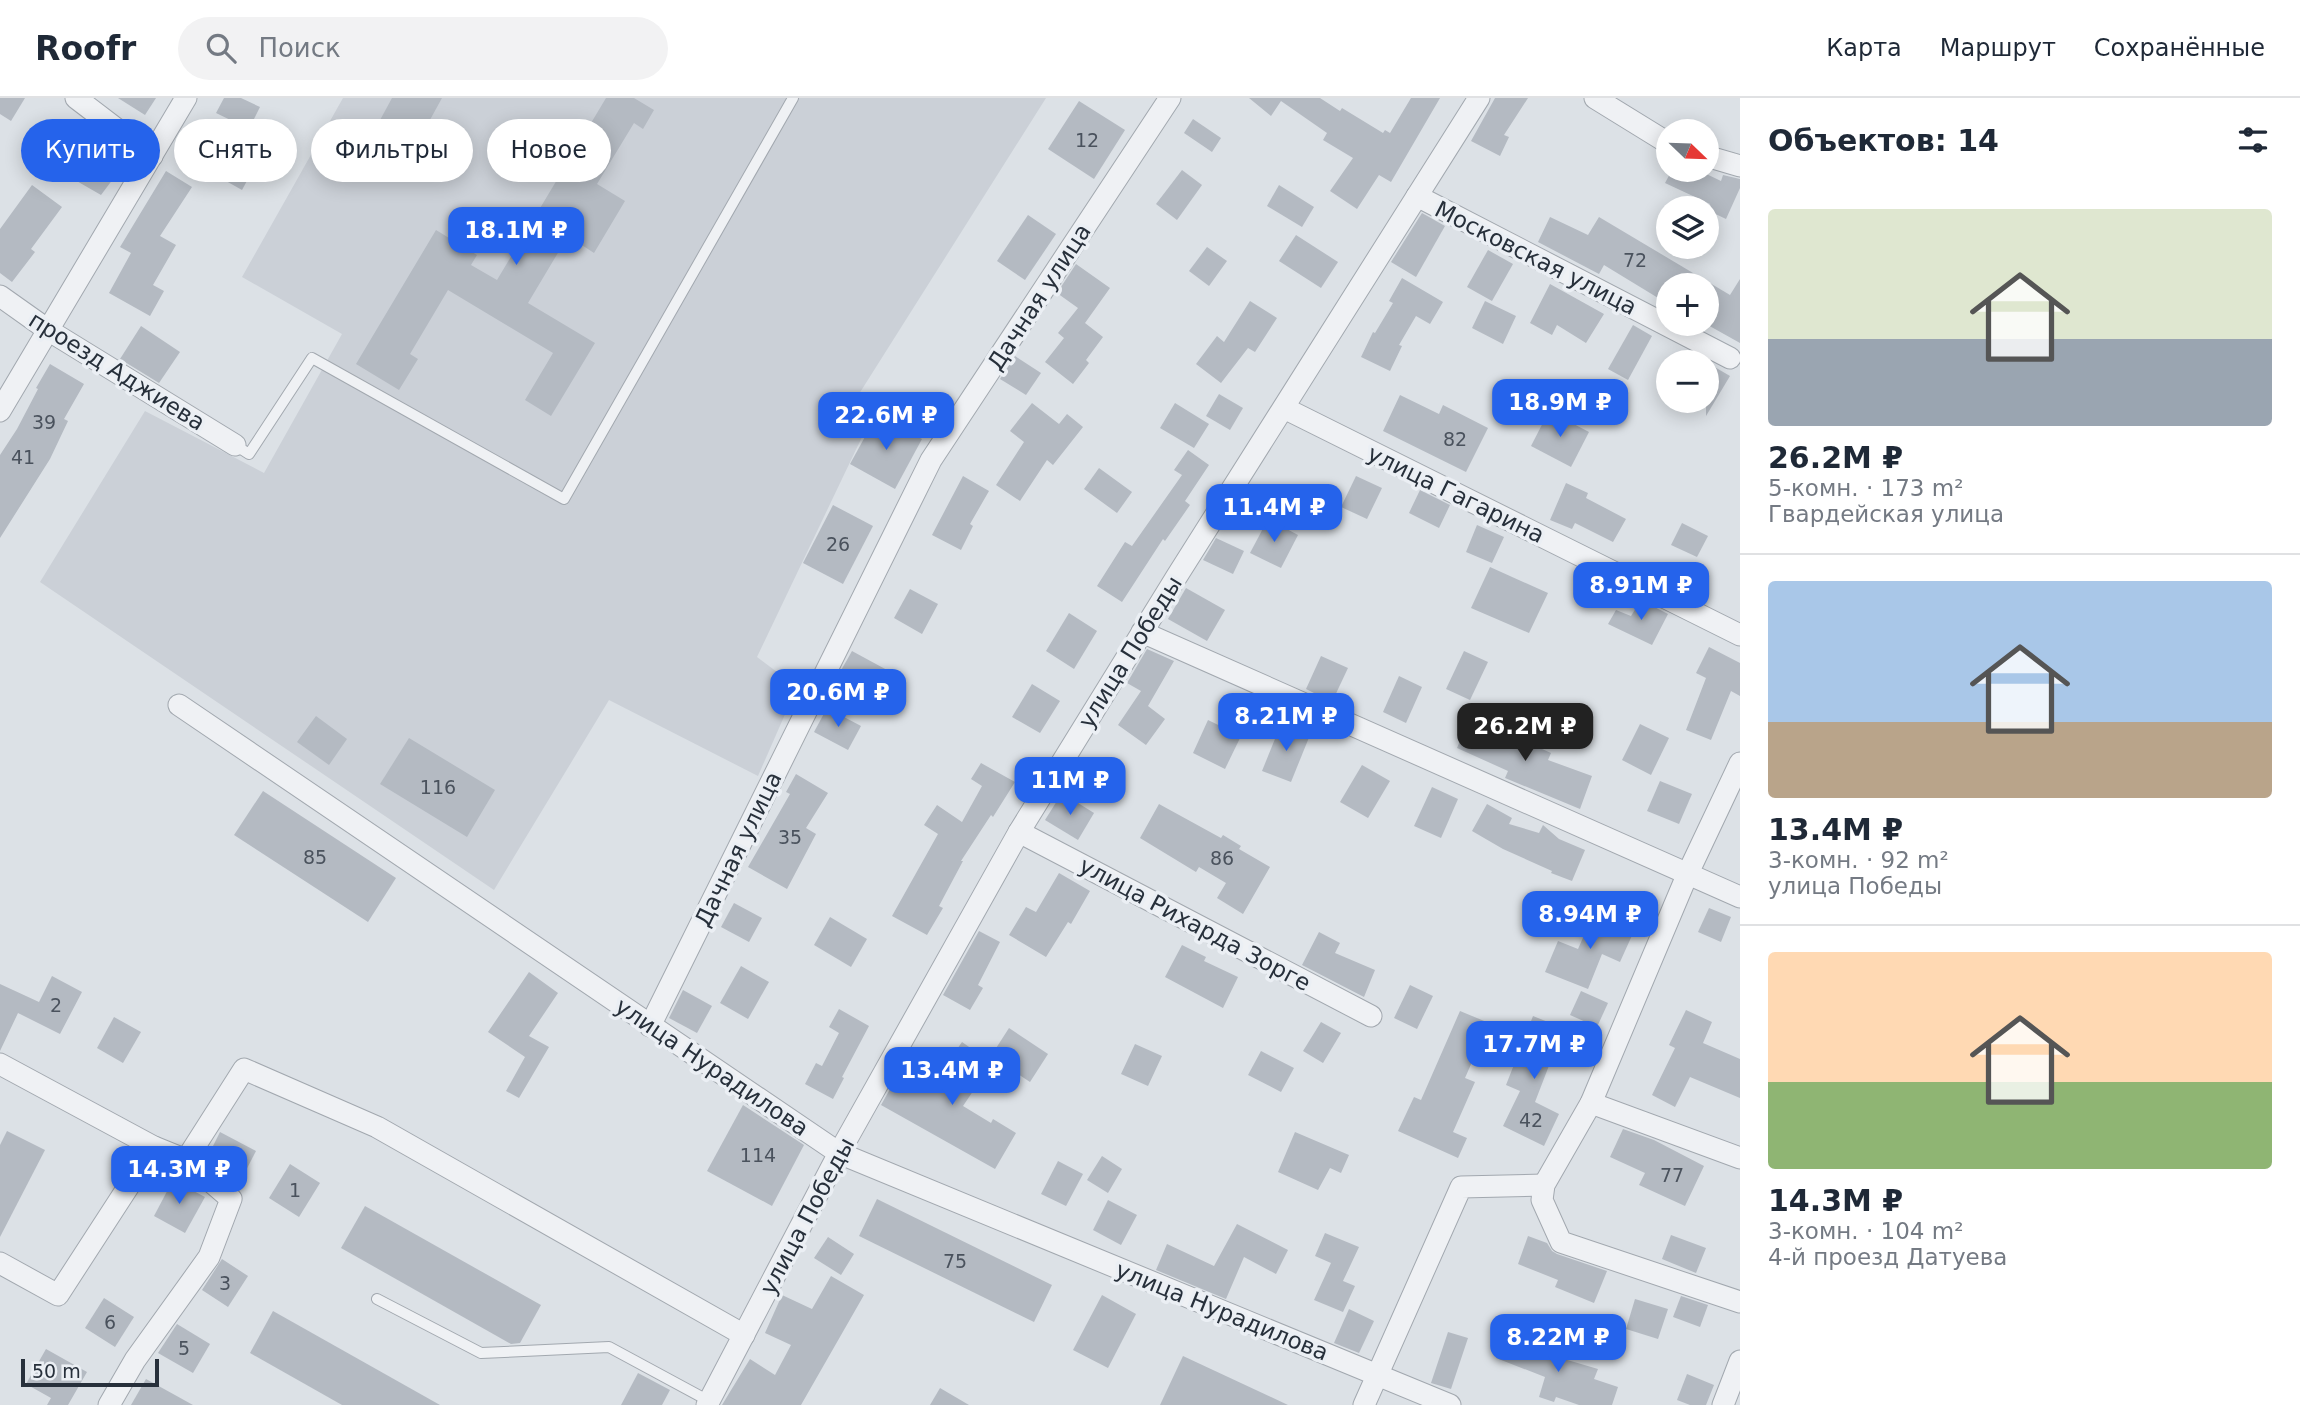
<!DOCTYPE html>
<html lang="ru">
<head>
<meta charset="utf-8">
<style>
  :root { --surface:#fff; --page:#f2f2f3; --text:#1f2937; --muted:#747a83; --line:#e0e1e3; --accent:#2563eb }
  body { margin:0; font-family:"DejaVu Sans",sans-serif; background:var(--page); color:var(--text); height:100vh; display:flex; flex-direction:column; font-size:26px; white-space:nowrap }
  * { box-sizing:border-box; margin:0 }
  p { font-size:23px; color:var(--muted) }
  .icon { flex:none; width:38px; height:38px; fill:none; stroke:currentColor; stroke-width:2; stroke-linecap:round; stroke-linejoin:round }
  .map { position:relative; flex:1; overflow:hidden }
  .side { display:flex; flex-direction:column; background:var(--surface); width:560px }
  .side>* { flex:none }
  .hud { position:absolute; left:21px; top:21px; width:665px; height:63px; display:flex; gap:14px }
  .needle { width:46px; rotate:113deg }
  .controls { position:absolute; left:1656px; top:21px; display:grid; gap:14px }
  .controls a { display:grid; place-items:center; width:63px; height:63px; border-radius:50%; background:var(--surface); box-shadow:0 4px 18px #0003; font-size:35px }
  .scale { position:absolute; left:21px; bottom:18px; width:138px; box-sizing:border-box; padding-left:7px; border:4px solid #27303b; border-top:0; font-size:19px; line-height:24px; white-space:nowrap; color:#27303b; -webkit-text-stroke:5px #ebeff4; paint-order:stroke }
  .price { position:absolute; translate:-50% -60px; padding:0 16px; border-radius:14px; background:var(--accent); color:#fff; font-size:23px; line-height:46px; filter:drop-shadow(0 2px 4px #0008) }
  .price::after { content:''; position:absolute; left:50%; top:42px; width:21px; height:16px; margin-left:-10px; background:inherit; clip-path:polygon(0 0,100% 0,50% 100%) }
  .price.selected { background:#222; color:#fff }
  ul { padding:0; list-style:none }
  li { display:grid; align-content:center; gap:14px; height:371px; padding:0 28px }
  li+li { border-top:2px solid var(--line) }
  li span { display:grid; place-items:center; height:217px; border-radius:7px; color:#555 }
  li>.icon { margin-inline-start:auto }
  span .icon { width:126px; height:126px; fill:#fffc; stroke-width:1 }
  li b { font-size:30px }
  h2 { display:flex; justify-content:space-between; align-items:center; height:84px; padding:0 28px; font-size:30px }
  .chip { padding:0 24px; border-radius:32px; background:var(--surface); box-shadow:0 4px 18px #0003; font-size:24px; line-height:63px }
  .chip.selected { background:var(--accent); color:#fff }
  header { display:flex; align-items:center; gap:42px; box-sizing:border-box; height:98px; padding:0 35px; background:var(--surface); border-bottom:2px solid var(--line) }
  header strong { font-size:33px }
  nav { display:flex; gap:38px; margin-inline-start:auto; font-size:24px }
  .search { width:490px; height:63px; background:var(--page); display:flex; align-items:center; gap:18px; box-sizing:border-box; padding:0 24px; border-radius:38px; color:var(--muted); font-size:26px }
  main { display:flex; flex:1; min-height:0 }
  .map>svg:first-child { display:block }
</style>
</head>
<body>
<header>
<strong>Roofr</strong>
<div class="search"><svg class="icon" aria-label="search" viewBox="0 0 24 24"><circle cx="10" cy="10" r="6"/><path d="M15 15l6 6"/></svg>Поиск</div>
<nav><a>Карта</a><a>Маршрут</a><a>Сохранённые</a></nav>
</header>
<main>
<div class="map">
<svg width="1740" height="1307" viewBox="0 0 1740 1307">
  <rect width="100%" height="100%" fill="#dce1e6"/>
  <polygon fill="#cbd0d7" points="343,0 1046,0 859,296 873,316 757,559 797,589 758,678 609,602 494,792 40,484 145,313 264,375 342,236 242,179"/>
  <g fill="#b4bac2">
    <polygon points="0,0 25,0 11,23 0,16"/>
    <polygon points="118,0 156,0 145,17"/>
    <polygon points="224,0 241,0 260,9 249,31 216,15"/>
    <polygon points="392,0 442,0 398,80 360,59"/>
    <polygon points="606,0 634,0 654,12 643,31 634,25 597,86 625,103 594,155 568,138 528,205 595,245 551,318 525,302 553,255 448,192 410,256 418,261 399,292 356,266 436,132 477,157 471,167 497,182"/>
    <polygon points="1249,0 1320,0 1340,13 1342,10 1383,35 1385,32 1390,35 1411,0 1440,0 1391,84 1379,77 1357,111 1330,93 1353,60 1323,42 1327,35 1281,3 1271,18"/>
    <polygon points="1495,0 1528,0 1504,37 1509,39 1500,58 1471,43"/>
    <polygon points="1079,3 1125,32 1094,81 1048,51"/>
    <polygon points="1193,21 1221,40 1212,54 1184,35"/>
    <polygon points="50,35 86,57 99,41 128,61 101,97 35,59"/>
    <polygon points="222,52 254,70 242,92 210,74"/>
    <polygon points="1182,72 1202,87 1177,122 1156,106"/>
    <polygon points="1672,72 1698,72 1721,83 1723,77 1740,81 1740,90 1726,121 1707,112 1710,106 1665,85"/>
    <polygon points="166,73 192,89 160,138 176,147 153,187 164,193 150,218 109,195 131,155 120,149"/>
    <polygon points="32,87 62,109 31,151 35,154 12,184 0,175 0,131"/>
    <polygon points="1279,87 1314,109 1302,129 1267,108"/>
    <polygon points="1422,115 1445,128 1416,179 1391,164"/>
    <polygon points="1028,117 1056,136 1025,182 997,163"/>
    <polygon points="1550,119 1588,137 1599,119 1730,197 1740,181 1740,245 1706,226 1706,187 1668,187 1668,206 1604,167 1599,176 1538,144"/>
    <polygon points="1296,137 1338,164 1321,190 1279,163"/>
    <polygon points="1207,149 1227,163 1209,188 1189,173"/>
    <polygon points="1488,152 1513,166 1492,203 1467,189"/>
    <polygon points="1076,166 1110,190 1085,225 1103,239 1086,262 1089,265 1073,286 1045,264 1064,240 1058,235 1078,210 1057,195"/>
    <polygon points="1402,180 1443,204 1430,226 1416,218 1399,247 1402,248 1390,273 1361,259 1373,234 1375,235 1393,205 1389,203"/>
    <polygon points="1550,186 1604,216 1586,245 1557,227 1552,237 1530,225"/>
    <polygon points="1250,203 1277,220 1255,254 1248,250 1221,285 1196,266 1217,238 1224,244"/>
    <polygon points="1485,203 1516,218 1503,246 1472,230"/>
    <polygon points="1633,227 1652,238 1628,282 1608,271"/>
    <polygon points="141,228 180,254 159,285 120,261"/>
    <polygon points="1015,258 1041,275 1026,297 1000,281"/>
    <polygon points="1706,264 1730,278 1706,318"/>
    <polygon points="50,266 84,286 64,321 68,323 50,361 0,440 0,357 17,331 38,291 36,290"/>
    <polygon points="1219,296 1243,310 1230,332 1206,318"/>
    <polygon points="1400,297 1439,316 1443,307 1488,330 1466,374 1383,333"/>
    <polygon points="1032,305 1059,326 1067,316 1083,329 1053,367 1047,362 1020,403 996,387 1024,344 1010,333"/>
    <polygon points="1175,305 1209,326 1194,350 1160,330"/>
    <polygon points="1549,313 1589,334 1571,369 1531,348"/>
    <polygon points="877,317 922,341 895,391 850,366"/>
    <polygon points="1188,352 1209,367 1185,403 1190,407 1165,443 1163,441 1122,504 1097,488 1125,444 1132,448 1182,377 1174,372"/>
    <polygon points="1099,370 1132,394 1117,415 1084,391"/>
    <polygon points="963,378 989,393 970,426 973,428 961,452 932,437"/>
    <polygon points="1356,378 1382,390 1367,421 1341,409"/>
    <polygon points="1566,385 1588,395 1586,400 1626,421 1613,444 1575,425 1572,431 1550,422"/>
    <polygon points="1420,392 1450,407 1439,430 1409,415"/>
    <polygon points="833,407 873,428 843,486 803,465"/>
    <polygon points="1268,421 1298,437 1281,470 1250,455"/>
    <polygon points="1682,425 1708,438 1697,459 1671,447"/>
    <polygon points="1477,427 1504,439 1492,465 1466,454"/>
    <polygon points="1216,440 1244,453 1233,476 1203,462"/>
    <polygon points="1490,469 1548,495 1529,535 1471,510"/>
    <polygon points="1186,490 1225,512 1207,543 1168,521"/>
    <polygon points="910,491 938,506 922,536 894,520"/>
    <polygon points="1641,502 1668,516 1652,547 1608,526 1616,512 1631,518"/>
    <polygon points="1069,515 1097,533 1074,571 1046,553"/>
    <polygon points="1709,549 1740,565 1740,598 1731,593 1711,642 1686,632 1706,580 1696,575"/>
    <polygon points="1147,551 1174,563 1148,608 1165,621 1146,647 1118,627 1141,593 1127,585"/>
    <polygon points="852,553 887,572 874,596 839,576"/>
    <polygon points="1464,553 1488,564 1470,602 1446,591"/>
    <polygon points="1321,558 1348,570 1332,604 1306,591"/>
    <polygon points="1399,578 1422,589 1406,625 1383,614"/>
    <polygon points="1032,586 1060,603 1040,635 1012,619"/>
    <polygon points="827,610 861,628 848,652 814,634"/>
    <polygon points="316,618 347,641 329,667 297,644"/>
    <polygon points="1470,619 1551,655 1548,662 1592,678 1580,711 1505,680 1508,673 1457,650"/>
    <polygon points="1208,622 1241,638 1225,671 1193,655"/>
    <polygon points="1281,626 1310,637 1291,684 1262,673"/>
    <polygon points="1640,626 1669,640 1651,677 1622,662"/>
    <polygon points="409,640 495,692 467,739 380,686"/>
    <polygon points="981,665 1015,684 993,719 991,717 961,763 963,763 939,808 943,810 927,837 892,818 938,736 924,727 937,707 962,724 982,688 971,681"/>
    <polygon points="1362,667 1390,683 1368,720 1340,704"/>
    <polygon points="796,676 828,695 806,730 816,736 787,791 748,769 790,696 786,694"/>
    <polygon points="1660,683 1692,696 1679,726 1647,713"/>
    <polygon points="1432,689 1458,701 1441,740 1414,728"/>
    <polygon points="263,693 396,780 368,824 234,737"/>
    <polygon points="1062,695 1094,715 1078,742 1045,722"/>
    <polygon points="1159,706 1221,740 1223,737 1241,748 1239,751 1270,769 1243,816 1217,800 1226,785 1199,769 1196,774 1140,740"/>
    <polygon points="1487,706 1512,720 1509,726 1539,735 1543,727 1559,741 1585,752 1572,783 1551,775 1552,773 1503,751 1472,733"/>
    <polygon points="1059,775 1090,793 1071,826 1068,824 1046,859 1009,837 1026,809 1036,814"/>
    <polygon points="734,805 762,820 749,844 721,829"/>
    <polygon points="1709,810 1731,819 1721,844 1698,834"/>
    <polygon points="1594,815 1634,833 1620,864 1602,856 1588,891 1545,874 1558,843 1578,851"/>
    <polygon points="830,819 867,841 851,869 814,847"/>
    <polygon points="979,833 1000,844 978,887 983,890 970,912 943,897"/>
    <polygon points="1319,834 1340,845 1335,855 1375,872 1364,899 1302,867"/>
    <polygon points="1182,847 1206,859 1204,863 1238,879 1223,910 1165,879"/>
    <polygon points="741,868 769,884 748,921 720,905"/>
    <polygon points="529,874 558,895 529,938 549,949 519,1000 506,993 525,959 488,934"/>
    <polygon points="52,878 82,894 60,936 18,915 0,953 0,886 39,904"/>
    <polygon points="1410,887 1433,898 1417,931 1394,920"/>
    <polygon points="683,892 712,908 697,935 669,920"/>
    <polygon points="1581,893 1608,905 1597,929 1570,917"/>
    <polygon points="839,911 869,928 842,979 844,980 833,1001 805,986 816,965 822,968 839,935 829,929"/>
    <polygon points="1686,912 1712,924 1703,945 1740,961 1740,1000 1690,979 1675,1009 1652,997 1675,950 1669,947"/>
    <polygon points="1460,913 1489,925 1465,980 1475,984 1453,1034 1467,1040 1458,1060 1398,1033 1414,999 1421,1002"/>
    <polygon points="1533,918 1568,932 1554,966 1550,965 1535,1004 1559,1016 1544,1048 1503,1028 1520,993 1506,987"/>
    <polygon points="114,919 141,934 123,965 97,950"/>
    <polygon points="1321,924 1341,935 1323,965 1303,953"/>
    <polygon points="1009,930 1048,956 1030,984 991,958"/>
    <polygon points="962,944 992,965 963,1008 991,1025 993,1021 1016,1035 995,1071 881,1007 902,970 932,987"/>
    <polygon points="1135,946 1162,958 1148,988 1121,976"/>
    <polygon points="1261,953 1294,970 1281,994 1248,977"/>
    <polygon points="743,1007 804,1047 772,1108 707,1073"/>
    <polygon points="1623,1031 1654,1042 1704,1068 1685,1108 1639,1087 1645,1075 1610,1059"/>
    <polygon points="7,1033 45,1052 0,1139 0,1047"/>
    <polygon points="220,1034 256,1053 240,1084 218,1072 206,1062"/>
    <polygon points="1295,1034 1349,1057 1341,1075 1330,1070 1318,1092 1278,1074"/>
    <polygon points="1102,1058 1122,1071 1108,1095 1087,1082"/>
    <polygon points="1058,1063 1083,1076 1066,1108 1041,1096"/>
    <polygon points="290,1066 320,1085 299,1119 269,1100"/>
    <polygon points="173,1082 205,1099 185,1135 154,1118"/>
    <polygon points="877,1101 1052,1187 1034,1224 859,1138"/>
    <polygon points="1108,1102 1137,1117 1121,1147 1093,1132"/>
    <polygon points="365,1108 541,1207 520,1245 511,1246 341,1150"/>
    <polygon points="1237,1126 1288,1152 1276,1176 1244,1159 1226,1201 1156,1172 1167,1146 1214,1168"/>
    <polygon points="1325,1135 1359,1149 1343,1183 1355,1188 1343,1214 1314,1202 1331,1165 1315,1158"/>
    <polygon points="1671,1137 1706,1150 1696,1175 1662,1161"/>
    <polygon points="1528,1138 1547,1145 1552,1153 1557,1156 1607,1173 1594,1205 1555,1189 1558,1182 1518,1166"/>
    <polygon points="828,1139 854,1156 841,1177 814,1160"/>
    <polygon points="222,1161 248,1178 228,1209 202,1192"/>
    <polygon points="831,1178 864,1197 801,1307 722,1307 750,1261 775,1277 791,1247 765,1235 782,1197 812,1211"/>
    <polygon points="1102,1197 1136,1216 1108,1270 1073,1252"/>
    <polygon points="1681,1198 1708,1207 1700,1229 1673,1219"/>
    <polygon points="104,1200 134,1219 115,1249 85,1230"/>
    <polygon points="1635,1201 1668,1211 1658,1241 1626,1231"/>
    <polygon points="1349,1211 1374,1223 1359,1255 1334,1245"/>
    <polygon points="273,1213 440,1307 342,1307 250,1255"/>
    <polygon points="177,1226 210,1246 193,1275 158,1255"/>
    <polygon points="1448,1234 1468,1240 1451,1291 1431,1285"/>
    <polygon points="1507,1234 1533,1244 1530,1251 1598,1271 1594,1281 1618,1289 1612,1307 1579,1307 1556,1299 1554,1304 1539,1299 1545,1279 1496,1260"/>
    <polygon points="46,1251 87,1274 68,1307 47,1307 51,1300 26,1286"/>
    <polygon points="1183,1258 1288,1307 1160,1307"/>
    <polygon points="638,1275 670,1292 662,1307 621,1307"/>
    <polygon points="1687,1276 1714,1287 1706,1307 1690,1307 1677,1302"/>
    <polygon points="146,1281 193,1307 131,1307"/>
    <polygon points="940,1290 969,1307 930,1307"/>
  </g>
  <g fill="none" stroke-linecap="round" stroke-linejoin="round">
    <defs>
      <g id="service">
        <polyline points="235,347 249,356 312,260 564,401 793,0"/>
        <polyline points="377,1201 481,1255 609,1249 709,1303"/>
      </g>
      <g id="minor">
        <polyline points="76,0 152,58"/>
        <polyline points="1595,0 1668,45"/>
        <polyline points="1706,58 1740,68"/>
        <polyline points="1417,98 1730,260"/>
        <polyline points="0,198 48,232 235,347"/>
        <polyline points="1284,310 1740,537"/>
        <polyline points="0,313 186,0"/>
        <polyline points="1142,534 1740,799"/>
        <polyline points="179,607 839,1055 1450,1307"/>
        <polyline points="1740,665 1688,775 1591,1005 1544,1087 1542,1102 1561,1144 1740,1204"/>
        <polyline points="1019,734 1371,918"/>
        <polyline points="650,928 931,362 1170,0"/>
        <polyline points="0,966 154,1049 186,1062 244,971 377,1029 744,1237"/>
        <polyline points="1591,1005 1740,1060"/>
        <polyline points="0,1165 58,1197 154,1049"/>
        <polyline points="109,1307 135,1262 209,1159 231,1101 186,1062"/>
        <polyline points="707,1307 839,1055 1019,734 1177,478 1479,0"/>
        <polyline points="1364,1307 1461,1089 1544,1087"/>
        <polyline points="1723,1307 1740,1263"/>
      </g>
    </defs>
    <use href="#service" stroke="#a2a8af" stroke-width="12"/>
    <use href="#minor" stroke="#a2a8af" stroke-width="23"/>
    <use href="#service" stroke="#eff1f4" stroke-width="10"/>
    <use href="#minor" stroke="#eff1f4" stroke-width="21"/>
  </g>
  <g text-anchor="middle" stroke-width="7" stroke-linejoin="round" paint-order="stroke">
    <g font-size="19" fill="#4a525d">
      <text x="1087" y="49">12</text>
      <text x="1635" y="169">72</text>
      <text x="44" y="331">39</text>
      <text x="1455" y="348">82</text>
      <text x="23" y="366">41</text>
      <text x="838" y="453">26</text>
      <text x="438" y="696">116</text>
      <text x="790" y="746">35</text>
      <text x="315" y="766">85</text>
      <text x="1222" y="767">86</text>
      <text x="56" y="914">2</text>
      <text x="1531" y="1029">42</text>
      <text x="758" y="1064">114</text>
      <text x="1672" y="1084">77</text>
      <text x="295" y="1099">1</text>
      <text x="955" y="1170">75</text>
      <text x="225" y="1192">3</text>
      <text x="110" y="1231">6</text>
      <text x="184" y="1257">5</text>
    </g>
    <g font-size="23" fill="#27303b" stroke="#ebeff4">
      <text transform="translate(1536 160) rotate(27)" y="8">Московская улица</text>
      <text transform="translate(1039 199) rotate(-57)" y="8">Дачная улица</text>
      <text transform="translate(117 273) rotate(32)" y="8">проезд Аджиева</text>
      <text transform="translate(1456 396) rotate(26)" y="8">улица Гагарина</text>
      <text transform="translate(1130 554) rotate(-58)" y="8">улица Победы</text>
      <text transform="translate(738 751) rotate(-64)" y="8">Дачная улица</text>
      <text transform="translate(1195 826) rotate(28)" y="8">улица Рихарда Зорге</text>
      <text transform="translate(712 969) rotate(34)" y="8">улица Нурадилова</text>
      <text transform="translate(807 1118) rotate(-62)" y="8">улица Победы</text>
      <text transform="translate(1222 1213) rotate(22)" y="8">улица Нурадилова</text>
    </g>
  </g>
</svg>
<div class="controls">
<a><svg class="needle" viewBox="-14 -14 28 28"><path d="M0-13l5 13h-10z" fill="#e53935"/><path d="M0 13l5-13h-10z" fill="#747a83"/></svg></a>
<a><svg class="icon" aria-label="layers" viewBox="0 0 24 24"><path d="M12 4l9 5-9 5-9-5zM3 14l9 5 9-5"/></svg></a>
<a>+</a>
<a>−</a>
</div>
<div class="scale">50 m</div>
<b class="price" style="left:516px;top:169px">18.1M ₽</b>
<b class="price" style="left:1560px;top:341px">18.9M ₽</b>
<b class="price" style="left:886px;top:354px">22.6M ₽</b>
<b class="price" style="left:1274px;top:446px">11.4M ₽</b>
<b class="price" style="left:1641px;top:524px">8.91M ₽</b>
<b class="price" style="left:838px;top:631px">20.6M ₽</b>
<b class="price" style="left:1286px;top:655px">8.21M ₽</b>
<b class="price selected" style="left:1525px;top:665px">26.2M ₽</b>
<b class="price" style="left:1070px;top:719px">11M ₽</b>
<b class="price" style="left:1590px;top:853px">8.94M ₽</b>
<b class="price" style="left:1534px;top:983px">17.7M ₽</b>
<b class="price" style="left:952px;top:1009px">13.4M ₽</b>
<b class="price" style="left:179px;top:1108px">14.3M ₽</b>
<b class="price" style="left:1558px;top:1276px">8.22M ₽</b>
<div class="hud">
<a class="chip selected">Купить</a>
<a class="chip">Снять</a>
<a class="chip">Фильтры</a>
<a class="chip">Новое</a>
</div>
</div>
<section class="side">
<h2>Объектов: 14<svg class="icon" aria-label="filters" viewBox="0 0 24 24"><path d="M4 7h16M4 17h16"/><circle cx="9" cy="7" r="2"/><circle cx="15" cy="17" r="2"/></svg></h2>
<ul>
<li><span style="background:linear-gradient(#dfe7d0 60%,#9aa5b1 0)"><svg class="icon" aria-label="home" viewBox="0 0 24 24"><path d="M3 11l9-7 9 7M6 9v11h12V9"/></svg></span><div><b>26.2M ₽</b><p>5-комн. · 173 m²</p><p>Гвардейская улица</p></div></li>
<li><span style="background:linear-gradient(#a9c7e8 65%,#b9a48a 0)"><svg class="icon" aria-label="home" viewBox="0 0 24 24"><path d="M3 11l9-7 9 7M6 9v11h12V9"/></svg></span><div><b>13.4M ₽</b><p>3-комн. · 92 m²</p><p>улица Победы</p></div></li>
<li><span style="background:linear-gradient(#ffd9b3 60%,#8fb573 0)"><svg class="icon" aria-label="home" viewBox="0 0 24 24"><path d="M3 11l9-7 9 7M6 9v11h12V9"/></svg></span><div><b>14.3M ₽</b><p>3-комн. · 104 m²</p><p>4-й проезд Датуева</p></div></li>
</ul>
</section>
</main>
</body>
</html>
